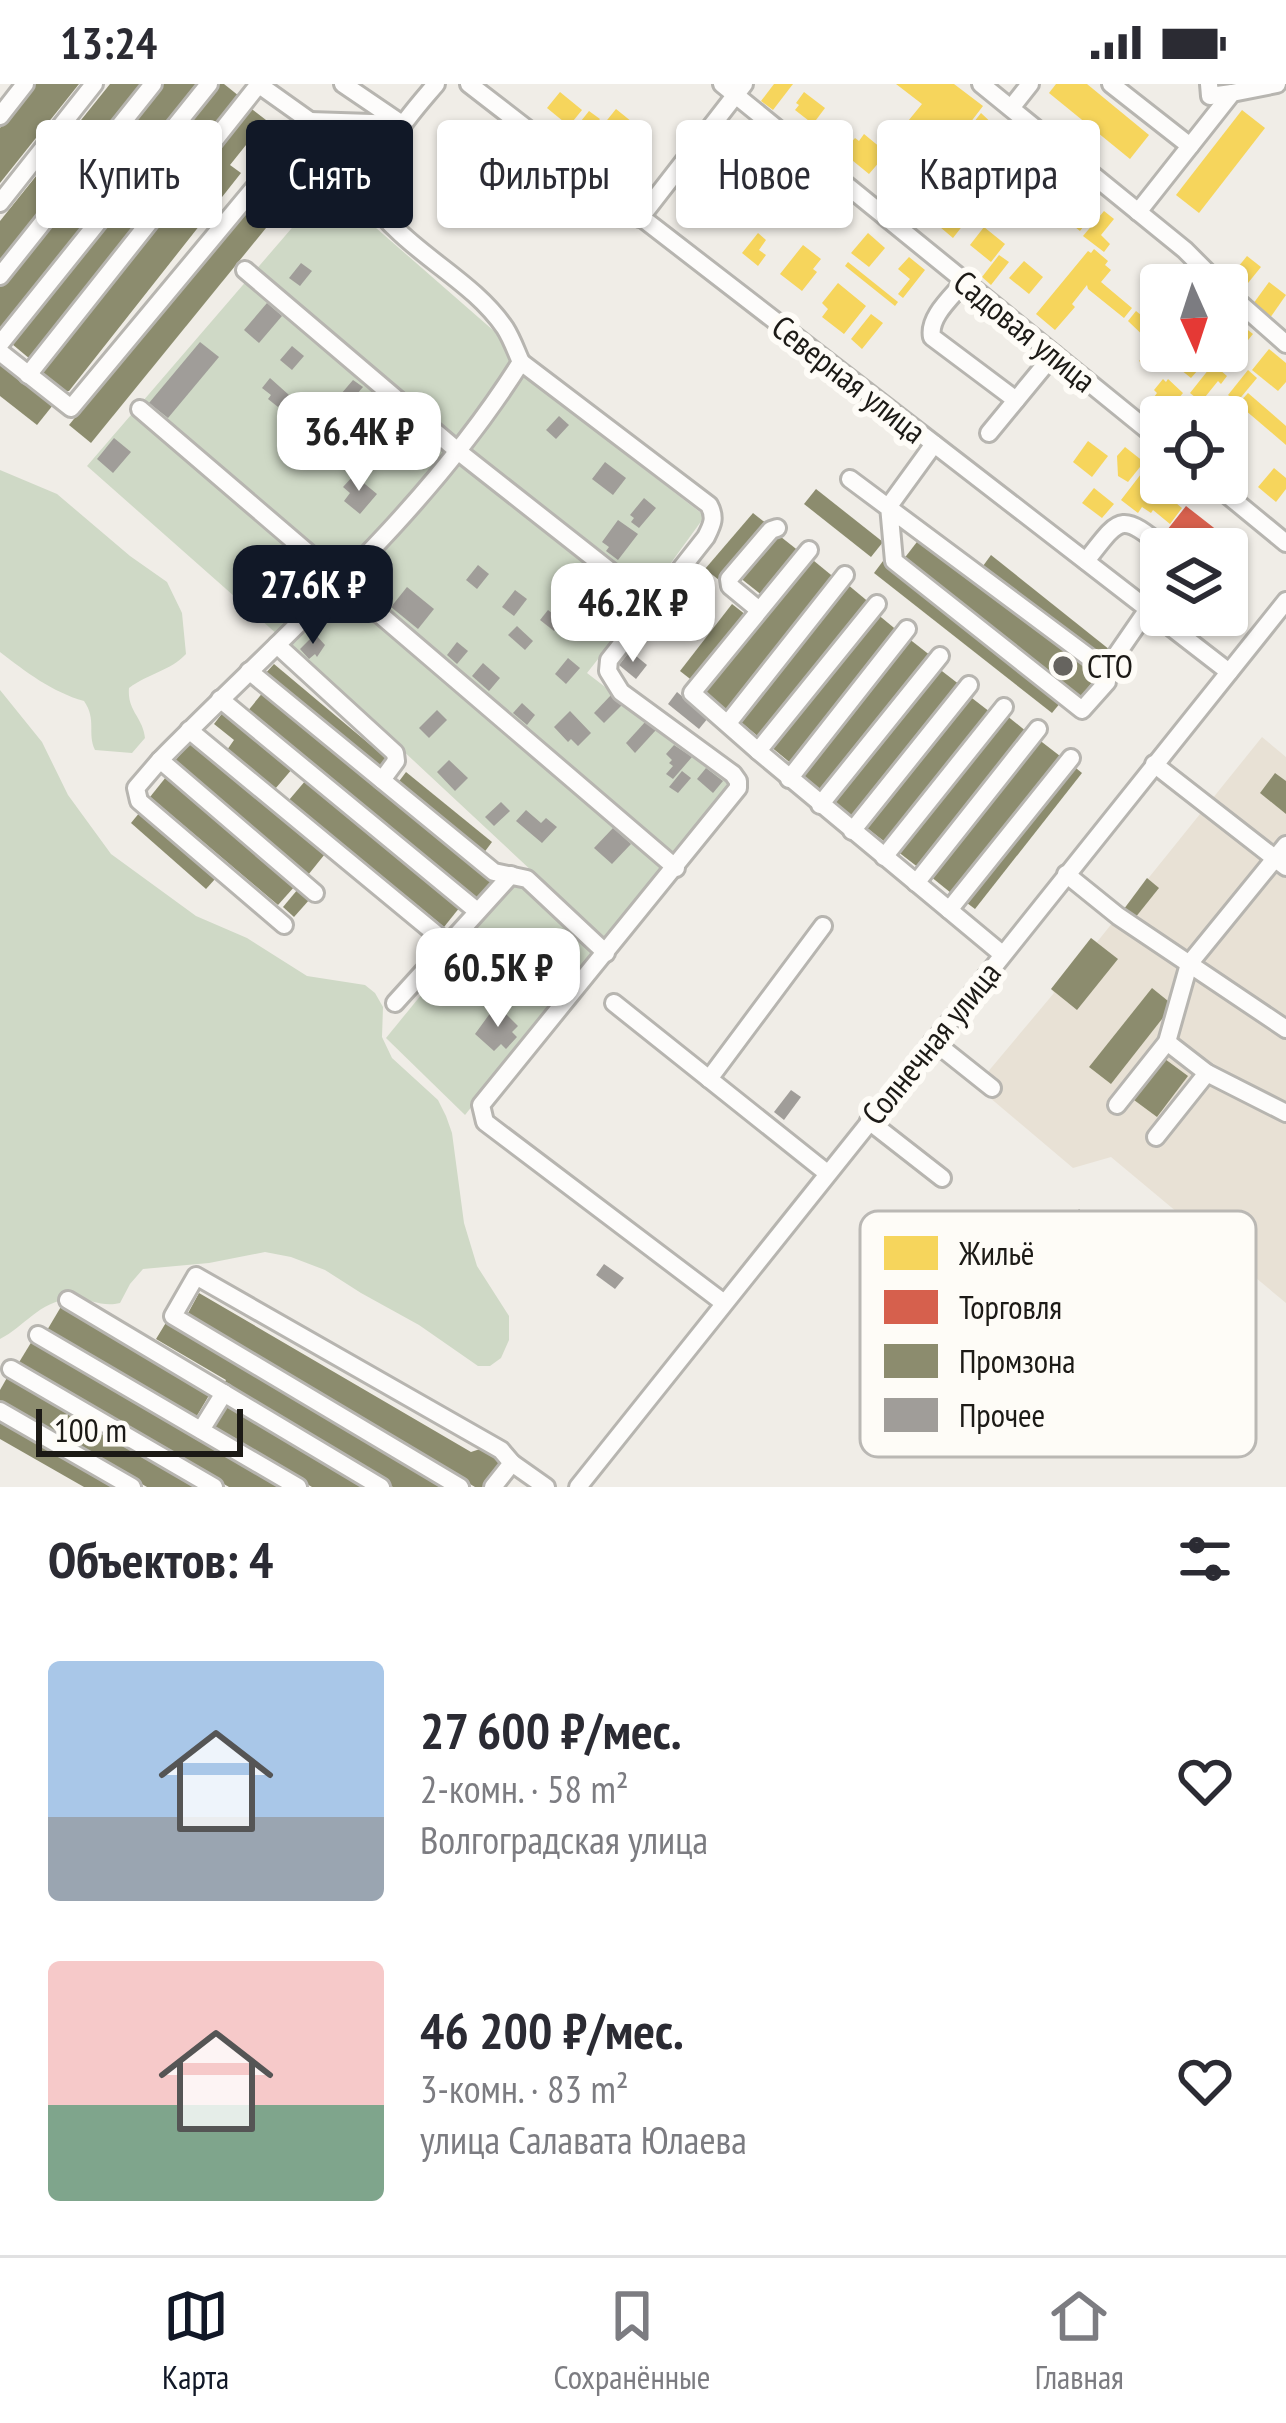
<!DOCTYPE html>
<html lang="ru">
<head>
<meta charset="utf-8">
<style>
  :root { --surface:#fff; --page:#f2f2f3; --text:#2b2b33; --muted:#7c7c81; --line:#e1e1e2; --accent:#111827 }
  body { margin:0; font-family:"PT Sans Narrow",sans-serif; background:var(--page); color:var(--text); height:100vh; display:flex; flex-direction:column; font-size:45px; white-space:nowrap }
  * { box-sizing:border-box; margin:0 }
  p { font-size:39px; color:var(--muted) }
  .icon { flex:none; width:66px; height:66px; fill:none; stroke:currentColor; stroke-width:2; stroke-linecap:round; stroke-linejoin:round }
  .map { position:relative; height:1403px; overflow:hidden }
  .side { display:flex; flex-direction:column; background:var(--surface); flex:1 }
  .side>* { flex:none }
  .top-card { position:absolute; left:36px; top:36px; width:1215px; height:108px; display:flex; gap:24px }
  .needle { width:78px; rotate:177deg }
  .controls { position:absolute; left:1140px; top:180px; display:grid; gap:24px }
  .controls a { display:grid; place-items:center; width:108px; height:108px; border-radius:12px; background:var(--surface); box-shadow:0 3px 9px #0004; font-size:60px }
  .scale { position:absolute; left:36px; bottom:30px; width:207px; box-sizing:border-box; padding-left:12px; border:6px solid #1c1a16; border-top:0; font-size:33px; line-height:42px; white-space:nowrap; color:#1c1a16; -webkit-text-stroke:9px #fefcf7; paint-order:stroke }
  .price { position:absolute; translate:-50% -102px; padding:0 27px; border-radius:24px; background:#fff; color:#222; font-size:39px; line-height:78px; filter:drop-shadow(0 3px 6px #0008) }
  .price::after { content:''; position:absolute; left:50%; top:72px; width:36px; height:27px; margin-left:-18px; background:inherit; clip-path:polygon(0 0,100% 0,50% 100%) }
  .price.current { background:var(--accent); color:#fff }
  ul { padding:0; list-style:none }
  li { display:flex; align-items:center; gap:36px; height:300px; padding:0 48px }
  li span { display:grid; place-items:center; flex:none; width:336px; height:240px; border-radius:12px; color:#555 }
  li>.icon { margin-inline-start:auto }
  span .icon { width:144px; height:144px; fill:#fffc; stroke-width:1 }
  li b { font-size:51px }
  h2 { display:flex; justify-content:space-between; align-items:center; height:144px; padding:0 48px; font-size:51px }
  .pill { padding:0 42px; border-radius:12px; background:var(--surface); box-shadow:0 3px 9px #0004; font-size:42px; line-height:108px }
  .pill.current { background:var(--accent); color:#fff }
  .status { display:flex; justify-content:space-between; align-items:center; height:84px; padding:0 60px; background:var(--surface); direction:ltr }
  .status svg { height:33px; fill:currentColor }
  .tab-bar { display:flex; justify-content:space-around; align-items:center; height:168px; border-top:3px solid var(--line); background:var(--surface); font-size:33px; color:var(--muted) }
  .tab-bar a { display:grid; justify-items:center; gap:6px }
  .tab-bar .current { color:var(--accent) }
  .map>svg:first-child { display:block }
</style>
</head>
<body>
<div class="status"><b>13:24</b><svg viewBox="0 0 49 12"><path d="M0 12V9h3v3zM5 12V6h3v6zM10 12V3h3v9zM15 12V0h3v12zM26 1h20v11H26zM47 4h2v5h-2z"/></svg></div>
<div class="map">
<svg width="1286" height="1403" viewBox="0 0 1286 1403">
  <rect width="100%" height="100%" fill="#f0ede7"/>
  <polygon fill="#e8e1d5" points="1262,653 1286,673 1286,1219 1111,1073 1073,1084 976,1002 1054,909 1051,905 1091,854 1097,858"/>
  <g fill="#cfd9c6">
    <polygon points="328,102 494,247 533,299 705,432 636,527 587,589 730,699 607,857 295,566 87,382"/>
    <path d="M0,386L57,410L130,472L167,498L182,529L186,570C170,587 149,589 129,604C127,627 143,633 145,654L132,669L95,666C87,649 97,636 84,617C52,608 26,588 0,568Z"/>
    <path d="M0,606L42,658L68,711L111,770L196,832L247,854L307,892L365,901L375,909L383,923L382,953L392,974L438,1016L446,1032L452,1049L464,1139L477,1182L509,1232V1256L501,1274L490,1282H478L419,1241L361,1209L325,1186L291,1173L265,1168L209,1179L143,1185L130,1200L120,1219C101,1224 88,1213 70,1215C40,1217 24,1243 0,1255Z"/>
    <polygon points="515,796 594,870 465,1031 386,954"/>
  </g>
  <g fill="#f6d55c">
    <polygon points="774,0 793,0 773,26 761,17"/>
    <polygon points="896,0 954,0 983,22 944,73 904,42 922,20"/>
    <polygon points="1056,0 1087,0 1149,51 1130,75 1049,9"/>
    <polygon points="560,8 582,26 569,42 547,24"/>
    <polygon points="804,8 825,24 813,40 795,26 799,21 796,19"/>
    <polygon points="616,25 642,46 604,91 579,71"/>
    <polygon points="1242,26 1265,44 1199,129 1176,111"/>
    <polygon points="589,27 600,35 576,64 566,56"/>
    <polygon points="981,29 1013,59 1002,73 981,57 976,63 962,53"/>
    <polygon points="864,50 887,69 869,90 847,72 852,66 848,62 855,54 859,57"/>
    <polygon points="1023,65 1040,78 1026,95 1009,81"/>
    <polygon points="767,67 789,84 778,98 756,81"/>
    <polygon points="980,71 1002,85 989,101 972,82"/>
    <polygon points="896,77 918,95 901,116 879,98"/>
    <polygon points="1050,87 1065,99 1054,112 1039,100"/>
    <polygon points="998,96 1014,110 1022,100 1040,116 1035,123 1039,126 1030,137 989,106"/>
    <polygon points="817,97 832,109 813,134 792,118 803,104 808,108"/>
    <polygon points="705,99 724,113 713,127 694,113"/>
    <polygon points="1076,110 1088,119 1081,127 1090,134 1080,147 1059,130"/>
    <polygon points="932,111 942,119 932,132 921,123"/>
    <polygon points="960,117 975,129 981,121 988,127 975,142 967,136 953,154 940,143"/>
    <polygon points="1104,127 1114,135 1101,151 1110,160 1104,168 1083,152"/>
    <polygon points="984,143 1005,160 991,178 970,161"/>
    <polygon points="758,149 766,156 759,166 766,171 758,182 742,169"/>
    <polygon points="868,149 885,164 869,183 851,169"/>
    <polygon points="803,161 821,175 813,185 817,188 802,207 780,190"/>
    <polygon points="1094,165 1108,177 1105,181 1111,186 1101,198 1132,224 1124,234 1088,205 1087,201 1072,220 1075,223 1055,246 1036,230 1088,167 1091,169"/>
    <polygon points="999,171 1009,178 991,201 982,193"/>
    <polygon points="1247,172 1261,183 1248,199 1234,188"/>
    <polygon points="909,173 925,186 903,214 898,210 910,195 898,185"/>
    <polygon points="1024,177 1043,193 1029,210 1009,194"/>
    <polygon points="848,178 898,218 895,222 845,182"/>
    <polygon points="1269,198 1286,211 1270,234 1253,220"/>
    <polygon points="838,199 866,222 844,250 822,233 828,225 822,219"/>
    <polygon points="1136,227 1161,247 1151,259 1128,237"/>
    <polygon points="871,230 883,239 862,265 851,255"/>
    <polygon points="1230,232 1253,250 1236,271 1227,264 1227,236"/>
    <polygon points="1153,260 1163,267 1149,285 1139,277"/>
    <polygon points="1269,265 1286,279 1286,298 1278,307 1252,286"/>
    <polygon points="1180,267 1192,267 1205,278 1191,294 1171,278"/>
    <polygon points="1213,280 1227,292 1221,300 1218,297 1201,318 1190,309"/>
    <polygon points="1248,286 1257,294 1237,318 1228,311"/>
    <polygon points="1163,295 1166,298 1168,295 1183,309 1169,326 1154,313 1157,309 1154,306"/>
    <polygon points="1248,309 1286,342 1286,361 1238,320"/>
    <polygon points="1088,357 1108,372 1092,393 1073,378"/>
    <polygon points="1125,363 1144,378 1128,398 1118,392 1117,372"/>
    <polygon points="1274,384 1286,394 1286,405 1276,418 1258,403"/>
    <polygon points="1141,390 1182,424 1170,440 1153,426 1151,429 1142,423 1138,429 1121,416"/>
    <polygon points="1094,404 1114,420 1102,434 1082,419"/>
  </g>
  <polygon fill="#d6604d" points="1186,422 1218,447 1208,459 1212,462 1209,465 1183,465 1164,450"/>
  <g fill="#8c8c6e">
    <polygon points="35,0 79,0 0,99 0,44"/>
    <polygon points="110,0 145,0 0,179 0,137"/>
    <polygon points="163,0 199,0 0,246 0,201"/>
    <polygon points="219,0 224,0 239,12 30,275 12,260"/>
    <polygon points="249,23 266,36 230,81 241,89 69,307 59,307 38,291"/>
    <polygon points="292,67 314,85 91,359 69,341"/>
    <polygon points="0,279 53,321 37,341 0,312"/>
    <polygon points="816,405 883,458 871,473 804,420"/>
    <polygon points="753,429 767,440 719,496 705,485"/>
    <polygon points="776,449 800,468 763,512 739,493"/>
    <polygon points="920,454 1097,592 1080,614 903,476"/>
    <polygon points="991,471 1110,566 1102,576 983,482"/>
    <polygon points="808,472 836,495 729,630 701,607"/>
    <polygon points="883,477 1061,618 1052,629 874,489"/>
    <polygon points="847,500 871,520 760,654 736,634"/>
    <polygon points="732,520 746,531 694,598 680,587"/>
    <polygon points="876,529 899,548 793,681 770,662"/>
    <polygon points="908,554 931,572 824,708 800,690"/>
    <polygon points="274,580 386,674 377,685 264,591"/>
    <polygon points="938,584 960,601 854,734 832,716"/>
    <polygon points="264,607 496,796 478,817 247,628"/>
    <polygon points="968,611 990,628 885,758 863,741"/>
    <polygon points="224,627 293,684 275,705 227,666 234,656 214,640"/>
    <polygon points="1006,631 1027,648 919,784 897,767"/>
    <polygon points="1038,655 1060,672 951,809 930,792"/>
    <polygon points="191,658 325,770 308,791 173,679"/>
    <polygon points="1071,680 1082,689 975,825 963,816"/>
    <polygon points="406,688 492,758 483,770 397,700"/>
    <polygon points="1275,689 1286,697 1286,730 1260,709"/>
    <polygon points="166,693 295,802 278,821 150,713"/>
    <polygon points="306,696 460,823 444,843 289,716"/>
    <polygon points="140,728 216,794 206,805 131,739"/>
    <polygon points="1147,794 1159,804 1135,834 1124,825"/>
    <polygon points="298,805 310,815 294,833 283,823"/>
    <polygon points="1091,854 1118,875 1077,926 1051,905"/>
    <polygon points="1152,904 1173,921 1111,1000 1089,983"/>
    <polygon points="1165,975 1188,992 1157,1033 1134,1016"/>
    <polygon points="199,1209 471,1368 483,1364 499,1374 498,1382 484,1403 475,1403 187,1231"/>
    <polygon points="62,1221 211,1308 195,1335 46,1248"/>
    <polygon points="167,1237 448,1403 393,1403 223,1302 226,1296 156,1255"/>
    <polygon points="32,1257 284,1403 229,1403 18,1280"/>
    <polygon points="8,1292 201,1403 147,1403 0,1318 0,1306"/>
    <polygon points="227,1322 366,1403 312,1403 213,1345"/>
    <polygon points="0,1336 117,1403 84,1403 0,1355"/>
  </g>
  <g fill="#a09d99">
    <polygon points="301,179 312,187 300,202 289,194"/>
    <polygon points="267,219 282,232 259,259 244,246"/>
    <polygon points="200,258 219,273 168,334 149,319"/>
    <polygon points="292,262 304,272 292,286 280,276"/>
    <polygon points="270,294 289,311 278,323 268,315 271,311 262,304"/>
    <polygon points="353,296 363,303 350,318 341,310"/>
    <polygon points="559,332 569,341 556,355 546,346"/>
    <polygon points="349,339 359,347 347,362 337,353"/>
    <polygon points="114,354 131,368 113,389 97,375"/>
    <polygon points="605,378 626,394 613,411 592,395"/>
    <polygon points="354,391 377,410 360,430 344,417 350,409 343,403"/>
    <polygon points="644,414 656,424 639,444 631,438 634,434 630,431"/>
    <polygon points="618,436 638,450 618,476 606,467 609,463 602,458"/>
    <polygon points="478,481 489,490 477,505 466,496"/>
    <polygon points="407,503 434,525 418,545 391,523"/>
    <polygon points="515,506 527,515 514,532 502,523"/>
    <polygon points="548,526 562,537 554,547 540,536"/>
    <polygon points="517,542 533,557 525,566 508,551"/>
    <polygon points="315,550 325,561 317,573 315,570 309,575 300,565"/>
    <polygon points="457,558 468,567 457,580 447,571"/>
    <polygon points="630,567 647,581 636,595 619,581"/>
    <polygon points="568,574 580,584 566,600 555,590"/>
    <polygon points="483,579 500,594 489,607 472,592"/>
    <polygon points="677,608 708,634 699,645 668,620"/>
    <polygon points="612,610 623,620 604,639 594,629"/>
    <polygon points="522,619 535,631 527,641 513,629"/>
    <polygon points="437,626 447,636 429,654 419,644"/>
    <polygon points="570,627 591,649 578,662 571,655 568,658 554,643"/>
    <polygon points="646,637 656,646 635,669 626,659"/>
    <polygon points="674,661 692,673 673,695 666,690 673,682 669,679 672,676 666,670"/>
    <polygon points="449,676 468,694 455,707 437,688"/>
    <polygon points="706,684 723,697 713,709 697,695"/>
    <polygon points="682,687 691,694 678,709 669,703"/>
    <polygon points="501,718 510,727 494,742 485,733"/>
    <polygon points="526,726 541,739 546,734 557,743 542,759 516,737"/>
    <polygon points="613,744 631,760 612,780 594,764"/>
    <polygon points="546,859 560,872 549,884 534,871"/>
    <polygon points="535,884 553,901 543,913 524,895"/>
    <polygon points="500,924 518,942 512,948 517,953 506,965 501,960 494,967 475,950 491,928 494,931"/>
    <polygon points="791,1006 801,1013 784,1036 774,1028"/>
    <polygon points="1079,1125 1094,1138 1070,1165 1055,1152"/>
    <polygon points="604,1180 624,1194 615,1205 596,1191"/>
  </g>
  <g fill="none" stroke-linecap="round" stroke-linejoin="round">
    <defs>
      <g id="minor">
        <polyline points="258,0 310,37"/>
        <polyline points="343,0 402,40"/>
        <polyline points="469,0 1229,588"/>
        <polyline points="722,0 1161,357"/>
        <polyline points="981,0 1185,166 1220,201"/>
        <polyline points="1111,0 1190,62"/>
        <polyline points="1209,0 1210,12 1232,9"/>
        <polyline points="1011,24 1030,0"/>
        <polyline points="0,32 25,0"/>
        <polyline points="0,119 94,0"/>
        <polyline points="1138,128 1232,9 1277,0"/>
        <polyline points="640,134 744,0"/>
        <polyline points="245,186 459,368 652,520"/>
        <polyline points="0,192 153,0"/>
        <path d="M965,197C952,213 928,233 932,253L1016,316"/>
        <polyline points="1227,208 1286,260"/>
        <polyline points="0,260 209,0"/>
        <polyline points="0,268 71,324 310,37 402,40"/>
        <path d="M521,278L709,421C716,434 712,441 706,453L609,576L608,587L621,608L733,690L738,697V704L481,1021L485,1038L724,1219"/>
        <polyline points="28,291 259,0"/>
        <polyline points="140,325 676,784"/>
        <polyline points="989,349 1054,270"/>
        <polyline points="850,395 1106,586 1107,598 1082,626 894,477 889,422 934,360"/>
        <polyline points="1213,399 1286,459"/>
        <path d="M1086,477C1121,432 1120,428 1166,465"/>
        <polyline points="877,520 758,667 1002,870"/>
        <polyline points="759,526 730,502 729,495 771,446 777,444"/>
        <polyline points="277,561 395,669 396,677 382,696"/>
        <polyline points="1106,586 1148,525"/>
        <polyline points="249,587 494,788 527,795 606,869"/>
        <polyline points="220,615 477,827"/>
        <polyline points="728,639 845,491"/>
        <polyline points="189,646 448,860"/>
        <polyline points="758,667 692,609 809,466"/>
        <polyline points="160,676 315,809"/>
        <polyline points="1154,680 1286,783"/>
        <polyline points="789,695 907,545"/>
        <polyline points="820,721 940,572"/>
        <polyline points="852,747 969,601"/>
        <polyline points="884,773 1004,623"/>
        <polyline points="1066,790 1118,832 1286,945"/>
        <polyline points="916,799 1038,645"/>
        <polyline points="949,826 1071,674"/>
        <path d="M284,841L139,717L136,704L160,676C285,549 425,431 521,278C516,267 512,255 505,244C477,203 430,179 395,144C386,136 378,125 377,113C374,68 409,32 436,0"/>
        <polyline points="395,919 511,791"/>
        <polyline points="614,919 827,1089"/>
        <polyline points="933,957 992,1004"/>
        <polyline points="1167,958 1207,989 1286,1029"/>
        <polyline points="709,995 823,842"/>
        <polyline points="1117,1021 1167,958 1189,880 1286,761"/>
        <polyline points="869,1037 942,1094"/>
        <polyline points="1156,1053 1207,989"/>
        <polyline points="68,1216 381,1403"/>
        <polyline points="38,1251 298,1403"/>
        <polyline points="11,1285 214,1403"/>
        <polyline points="0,1327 132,1403"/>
        <polyline points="201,1346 224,1309"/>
        <polyline points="512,1379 546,1403"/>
        <polyline points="460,1403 173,1232 196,1192 501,1366 512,1379 493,1403"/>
        <polyline points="578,1403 1286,517"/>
      </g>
    </defs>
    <use href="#minor" stroke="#b7b5b0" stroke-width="22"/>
    <use href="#minor" stroke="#fdfcfb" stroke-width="16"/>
  </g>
  <circle fill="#66645f" stroke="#fefcf7" stroke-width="4.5" cx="1063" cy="582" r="12"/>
  <g text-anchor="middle" stroke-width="12" stroke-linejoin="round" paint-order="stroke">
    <g font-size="33" fill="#1c1a16" stroke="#fefcf7">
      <text transform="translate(1025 247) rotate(39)" y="12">Садовая улица</text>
      <text transform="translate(849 295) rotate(38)" y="12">Северная улица</text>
      <text transform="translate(931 959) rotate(-51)" y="12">Солнечная улица</text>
    </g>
    <g font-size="33" fill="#1c1a16" stroke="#fefcf7" text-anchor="start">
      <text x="1087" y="594">СТО</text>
    </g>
  </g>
  <rect x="860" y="1127" width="396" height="246" rx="18" fill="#fefcf7" stroke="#bab8b4" stroke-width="3"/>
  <rect x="884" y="1152" width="54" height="34" fill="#f6d55c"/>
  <rect x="884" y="1206" width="54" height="34" fill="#d6604d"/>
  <rect x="884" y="1260" width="54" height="34" fill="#8c8c6e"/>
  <rect x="884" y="1314" width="54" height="34" fill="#a09d99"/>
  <g font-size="33" fill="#1c1a16">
    <text x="959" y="1181">Жильё</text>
    <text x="959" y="1235">Торговля</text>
    <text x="959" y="1289">Промзона</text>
    <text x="959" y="1343">Прочее</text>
  </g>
</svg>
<div class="controls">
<a><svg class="needle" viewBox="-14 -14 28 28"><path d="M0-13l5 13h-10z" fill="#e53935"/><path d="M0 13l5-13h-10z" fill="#7c7c81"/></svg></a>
<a><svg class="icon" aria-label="locate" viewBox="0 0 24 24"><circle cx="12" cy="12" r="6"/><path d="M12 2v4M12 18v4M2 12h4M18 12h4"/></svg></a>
<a><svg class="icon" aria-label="layers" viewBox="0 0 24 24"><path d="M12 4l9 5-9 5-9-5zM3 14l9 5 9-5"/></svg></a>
</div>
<div class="scale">100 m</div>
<b class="price" style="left:359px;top:410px">36.4K ₽</b>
<b class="price current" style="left:313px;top:563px">27.6K ₽</b>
<b class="price" style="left:633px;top:581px">46.2K ₽</b>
<b class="price" style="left:498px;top:946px">60.5K ₽</b>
<div class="top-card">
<a class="pill">Купить</a>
<a class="pill current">Снять</a>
<a class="pill">Фильтры</a>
<a class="pill">Новое</a>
<a class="pill">Квартира</a>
</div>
</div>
<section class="side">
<h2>Объектов: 4<svg class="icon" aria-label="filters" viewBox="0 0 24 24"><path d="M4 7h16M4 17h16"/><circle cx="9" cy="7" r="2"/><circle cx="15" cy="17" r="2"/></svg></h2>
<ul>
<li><span style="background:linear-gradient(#a9c7e8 65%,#9aa5b1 0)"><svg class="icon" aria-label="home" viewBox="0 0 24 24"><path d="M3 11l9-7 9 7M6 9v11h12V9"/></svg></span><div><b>27 600 ₽/мес.</b><p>2-комн. · 58 m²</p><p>Волгоградская улица</p></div><svg class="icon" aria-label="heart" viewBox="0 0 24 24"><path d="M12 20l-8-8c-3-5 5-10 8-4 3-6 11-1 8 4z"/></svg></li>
<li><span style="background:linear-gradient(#f6c9c9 60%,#7fa58c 0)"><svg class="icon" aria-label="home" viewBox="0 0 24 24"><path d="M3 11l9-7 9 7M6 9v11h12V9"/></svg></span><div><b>46 200 ₽/мес.</b><p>3-комн. · 83 m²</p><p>улица Салавата Юлаева</p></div><svg class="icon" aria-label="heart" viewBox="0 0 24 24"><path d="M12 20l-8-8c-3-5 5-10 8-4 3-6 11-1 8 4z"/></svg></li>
</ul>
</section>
<nav class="tab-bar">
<a class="current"><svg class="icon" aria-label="map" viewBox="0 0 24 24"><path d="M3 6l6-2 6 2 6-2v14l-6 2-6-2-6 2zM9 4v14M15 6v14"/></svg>Карта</a>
<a><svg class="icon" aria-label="saved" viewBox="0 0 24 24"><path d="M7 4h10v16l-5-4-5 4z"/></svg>Сохранённые</a>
<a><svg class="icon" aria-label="home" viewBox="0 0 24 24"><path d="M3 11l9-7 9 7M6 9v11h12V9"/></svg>Главная</a>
</nav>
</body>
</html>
